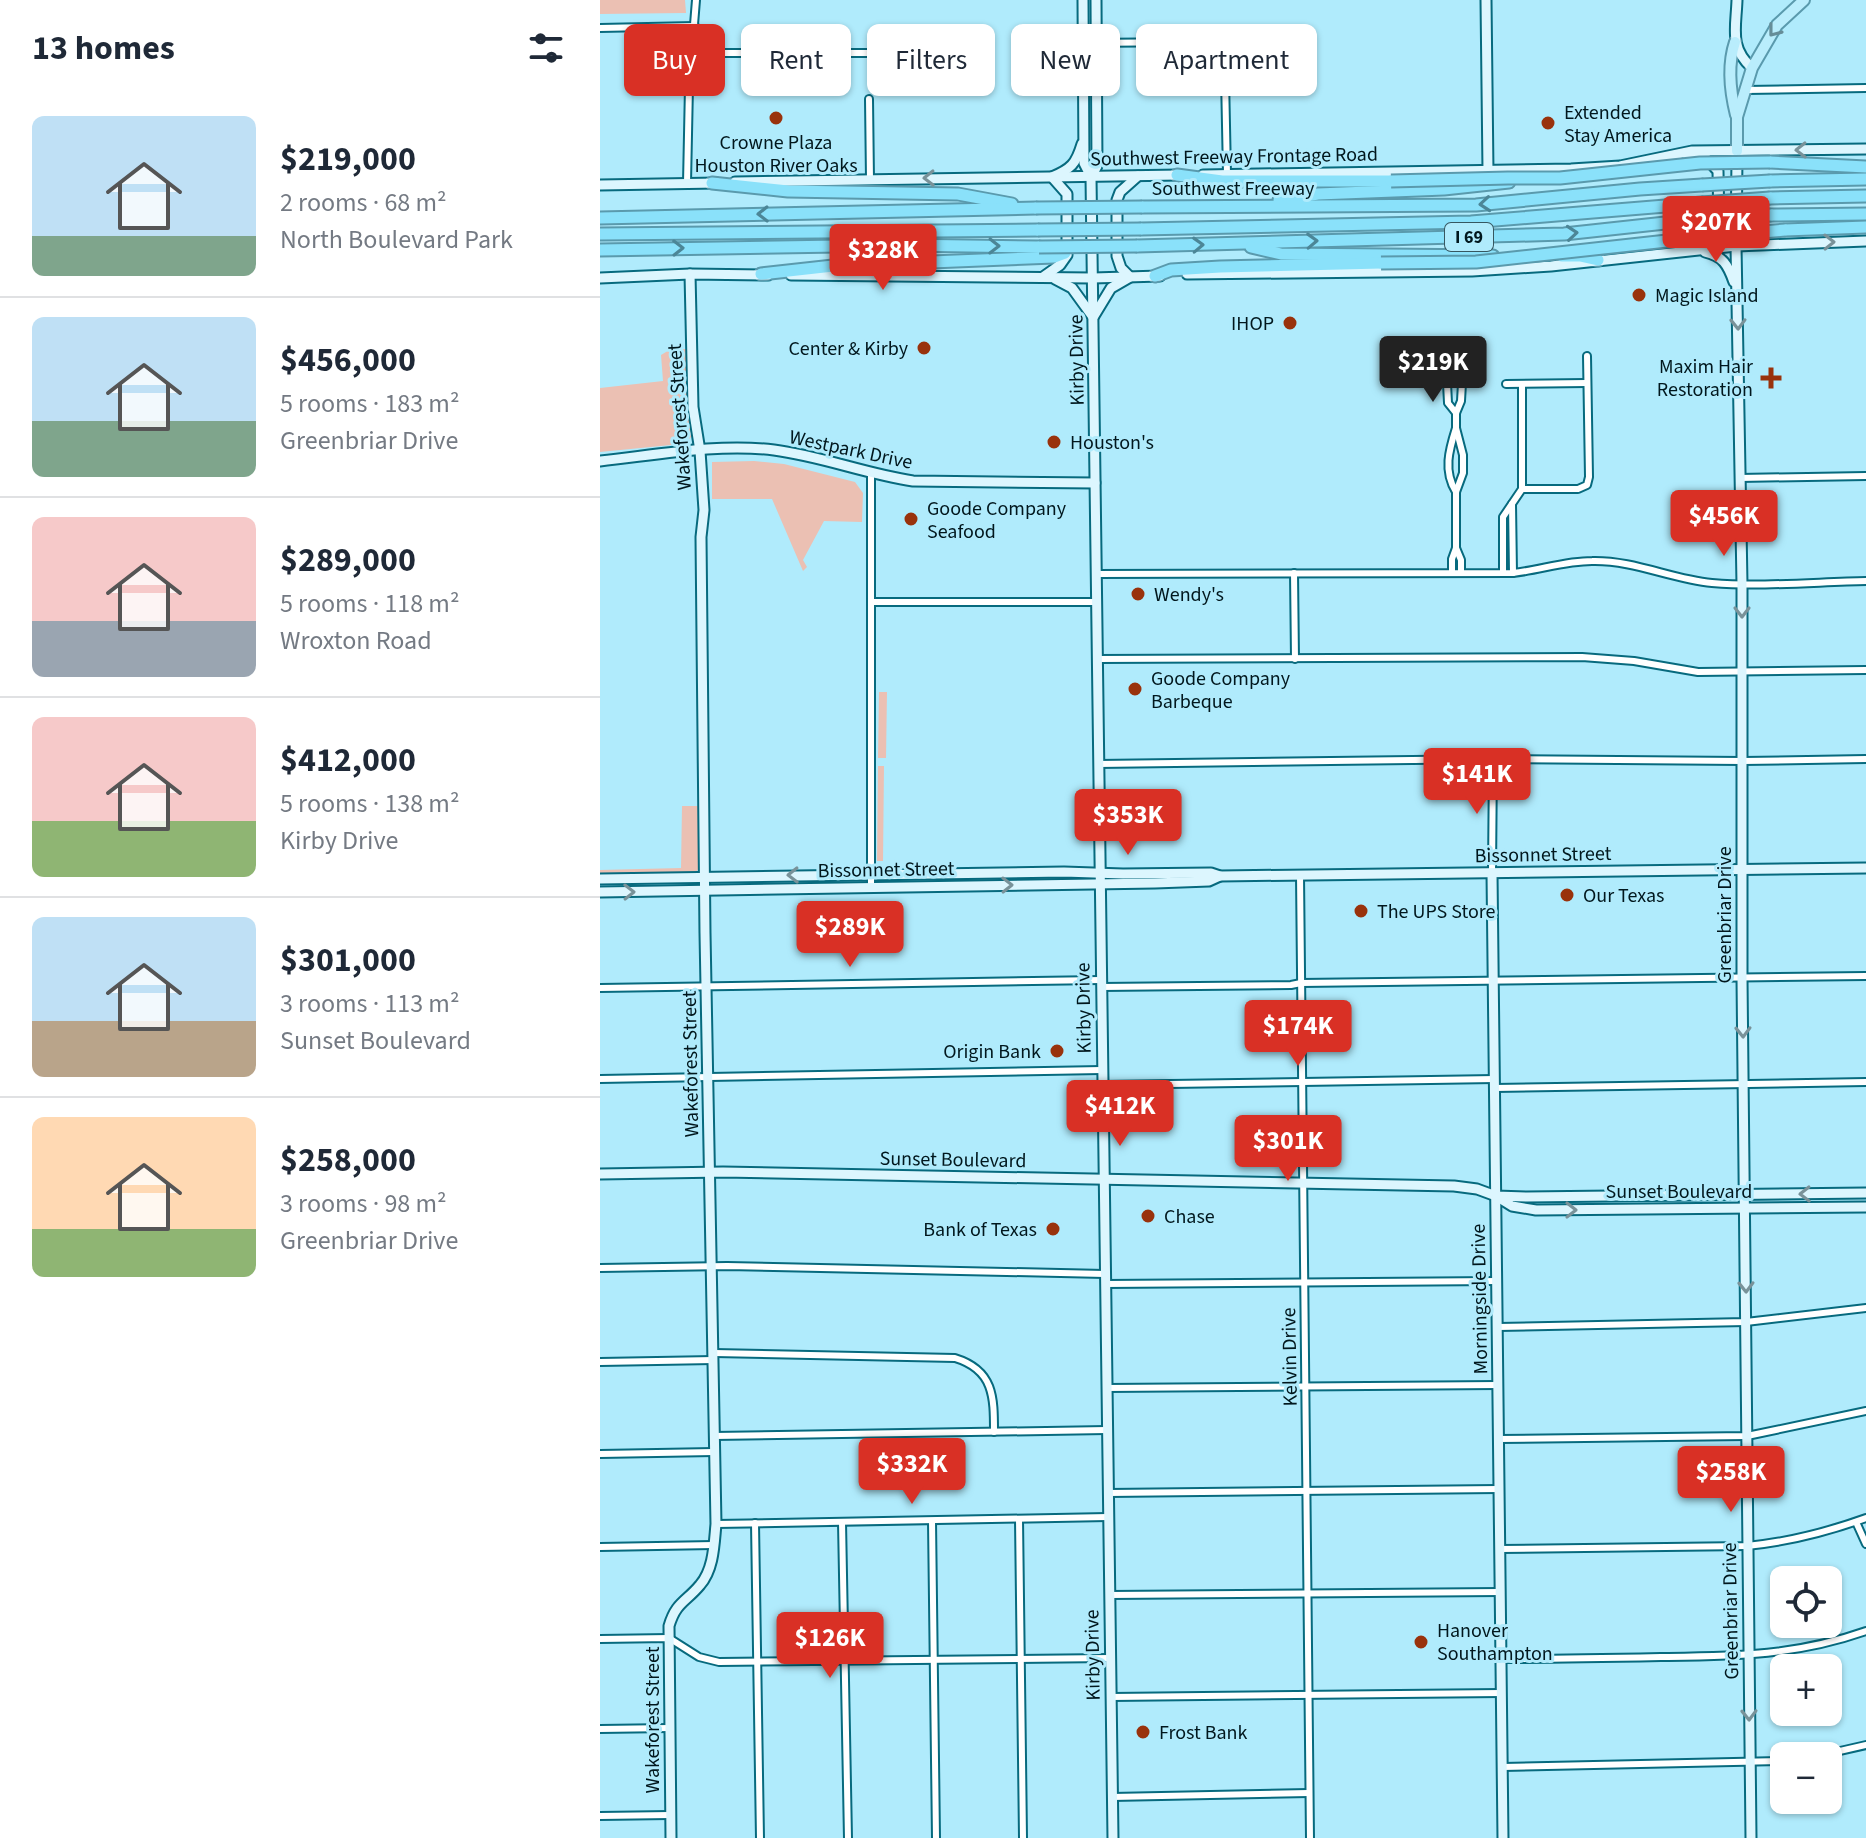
<!DOCTYPE html>
<html lang="en">
<head>
<meta charset="utf-8">
<style>
  :root { --surface:#fff; --page:#f6f6f7; --text:#1f2937; --muted:#747a83; --line:#e0e1e3; --accent:#d93025 }
  body { margin:0; font-family:"Source Sans 3",sans-serif; background:var(--page); color:var(--text); height:100vh; display:flex; flex-direction:column; font-size:30px; white-space:nowrap }
  * { box-sizing:border-box; margin:0 }
  p { font-size:26px; color:var(--muted) }
  .icon { flex:none; width:44px; height:44px; fill:none; stroke:currentColor; stroke-width:2; stroke-linecap:round; stroke-linejoin:round }
  .map { position:relative; flex:1; overflow:hidden }
  .side { display:flex; flex-direction:column; background:var(--surface); width:600px }
  .side>* { flex:none }
  .guide { position:absolute; left:24px; top:24px; width:760px; height:72px; display:flex; gap:16px }
  .fabs { position:absolute; left:1170px; top:1566px; display:grid; gap:16px }
  .fabs a { display:grid; place-items:center; width:72px; height:72px; border-radius:12px; background:var(--surface); box-shadow:0 2px 6px #0004; font-size:40px }
  .price { position:absolute; translate:-50% -68px; padding:0 18px; border-radius:8px; background:var(--accent); color:#fff; font-size:26px; line-height:52px; filter:drop-shadow(0 2px 4px #0008) }
  .price::after { content:''; position:absolute; left:50%; top:48px; width:24px; height:18px; margin-left:-12px; background:inherit; clip-path:polygon(0 0,100% 0,50% 100%) }
  .price.active { background:#222; color:#fff }
  ul { padding:0; list-style:none }
  li { display:flex; align-items:center; gap:24px; height:200px; padding:0 32px }
  li+li { border-top:2px solid var(--line) }
  li span { display:grid; place-items:center; flex:none; width:224px; height:160px; border-radius:12px; color:#555 }
  li>.icon { margin-inline-start:auto }
  span .icon { width:96px; height:96px; fill:#fffc; stroke-width:1 }
  li b { font-size:34px }
  h2 { display:flex; justify-content:space-between; align-items:center; height:96px; padding:0 32px; font-size:34px }
  .pill { padding:0 28px; border-radius:12px; background:var(--surface); box-shadow:0 2px 6px #0004; font-size:28px; line-height:72px }
  .pill.active { background:var(--accent); color:#fff }
  main { display:flex; flex:1; min-height:0 }
  .map>svg:first-child { display:block }
</style>
</head>
<body>
<main>
<section class="side">
<h2>13 homes<svg class="icon" aria-label="filters" viewBox="0 0 24 24"><path d="M4 7h16M4 17h16"/><circle cx="9" cy="7" r="2"/><circle cx="15" cy="17" r="2"/></svg></h2>
<ul>
<li><span style="background:linear-gradient(#bfe0f5 75%,#7fa58c 0)"><svg class="icon" aria-label="home" viewBox="0 0 24 24"><path d="M3 11l9-7 9 7M6 9v11h12V9"/></svg></span><div><b>$219,000</b><p>2 rooms · 68 m²</p><p>North Boulevard Park</p></div></li>
<li><span style="background:linear-gradient(#bfe0f5 65%,#7fa58c 0)"><svg class="icon" aria-label="home" viewBox="0 0 24 24"><path d="M3 11l9-7 9 7M6 9v11h12V9"/></svg></span><div><b>$456,000</b><p>5 rooms · 183 m²</p><p>Greenbriar Drive</p></div></li>
<li><span style="background:linear-gradient(#f6c9c9 65%,#9aa5b1 0)"><svg class="icon" aria-label="home" viewBox="0 0 24 24"><path d="M3 11l9-7 9 7M6 9v11h12V9"/></svg></span><div><b>$289,000</b><p>5 rooms · 118 m²</p><p>Wroxton Road</p></div></li>
<li><span style="background:linear-gradient(#f6c9c9 65%,#8fb573 0)"><svg class="icon" aria-label="home" viewBox="0 0 24 24"><path d="M3 11l9-7 9 7M6 9v11h12V9"/></svg></span><div><b>$412,000</b><p>5 rooms · 138 m²</p><p>Kirby Drive</p></div></li>
<li><span style="background:linear-gradient(#bfe0f5 65%,#b9a48a 0)"><svg class="icon" aria-label="home" viewBox="0 0 24 24"><path d="M3 11l9-7 9 7M6 9v11h12V9"/></svg></span><div><b>$301,000</b><p>3 rooms · 113 m²</p><p>Sunset Boulevard</p></div></li>
<li><span style="background:linear-gradient(#ffd9b3 70%,#8fb573 0)"><svg class="icon" aria-label="home" viewBox="0 0 24 24"><path d="M3 11l9-7 9 7M6 9v11h12V9"/></svg></span><div><b>$258,000</b><p>3 rooms · 98 m²</p><p>Greenbriar Drive</p></div></li>
</ul>
</section>
<div class="map">
<svg width="1266" height="1838" viewBox="0 0 1266 1838">
  <rect width="100%" height="100%" fill="#b0ebfc"/>
  <g fill="#ebc0b3">
    <polygon points="0,0 85,0 86,13 0,14"/>
    <polygon points="71,349 87,349 88,410 91,437 85,443 71,445 0,452 0,388 63,381 61,355"/>
    <polygon points="154,461 184,464 255,482 263,493 262,522 224,521 203,560 207,567 203,571 172,499 112,499 112,462"/>
    <polygon points="279,692 287,692 286,758 278,758"/>
    <polygon points="278,766 284,766 283,861 277,861"/>
    <polygon points="82,806 101,806 101,866 95,873 0,876 0,870 81,868"/>
  </g>
  <g fill="none" stroke-linecap="round" stroke-linejoin="round">
    <defs>
      <g id="street">
        <polyline points="0,28 95,26"/>
        <polyline points="484,43 596,42 616,51 622,62 625,77 627,174"/>
        <polyline points="92,53 338,53"/>
        <polyline points="1146,90 1266,88"/>
        <polyline points="269,99 270,180"/>
        <polyline points="87,183 89,86 96,0"/>
        <polyline points="838,383 872,382"/>
        <polyline points="847,383 848,403 856,413"/>
        <polyline points="906,384 987,383"/>
        <path d="M856,428C849,450 843,471 856,492"/>
        <polyline points="271,473 271,888"/>
        <polyline points="1139,478 1266,476"/>
        <polyline points="922,489 978,489 987,485 989,477 987,356"/>
        <polyline points="912,504 913,573"/>
        <polyline points="856,548 861,560 861,572"/>
        <polyline points="852,572 852,559 856,548 856,492 863,473 863,455 856,428 856,413 861,401 862,383"/>
        <polyline points="694,573 695,659"/>
        <polyline points="903,573 903,517 922,489 922,384"/>
        <path d="M496,574L913,573C940,570 965,561 992,561C1034,560 1071,579 1112,583C1161,587 1216,582 1266,581"/>
        <polyline points="271,602 496,602"/>
        <polyline points="497,659 982,657 1034,661 1098,672 1266,670"/>
        <polyline points="498,764 893,759 1143,761 1266,759"/>
        <polyline points="892,873 893,759"/>
        <polyline points="700,875 710,1838"/>
        <polyline points="501,987 691,985 701,983 1266,976"/>
        <polyline points="0,988 501,980"/>
        <polyline points="0,1079 502,1070"/>
        <polyline points="502,1085 895,1079"/>
        <polyline points="895,1088 1266,1082"/>
        <polyline points="0,1268 127,1266 505,1274"/>
        <polyline points="505,1284 897,1281"/>
        <polyline points="898,1327 1146,1322 1266,1308"/>
        <path d="M114,1353L355,1358C394,1370 394,1397 394,1432"/>
        <polyline points="0,1362 114,1360"/>
        <polyline points="506,1388 898,1385"/>
        <polyline points="114,1436 507,1430"/>
        <polyline points="899,1439 1147,1436 1266,1411"/>
        <polyline points="0,1454 114,1452"/>
        <polyline points="508,1493 899,1489"/>
        <polyline points="419,1519 423,1838"/>
        <polyline points="332,1521 336,1838"/>
        <polyline points="242,1522 248,1838"/>
        <polyline points="1256,1522 1266,1544"/>
        <polyline points="155,1523 160,1838"/>
        <polyline points="116,1524 508,1517"/>
        <polyline points="0,1547 114,1545"/>
        <path d="M900,1549L1147,1546C1188,1542 1227,1532 1266,1518"/>
        <polyline points="509,1595 901,1592"/>
        <polyline points="0,1639 69,1638 99,1657 119,1662 510,1658"/>
        <path d="M901,1659C954,1659 1008,1658 1061,1657C1134,1656 1195,1656 1266,1631"/>
        <polyline points="511,1697 902,1693"/>
        <polyline points="0,1729 70,1728"/>
        <polyline points="1218,1756 1266,1745"/>
        <polyline points="903,1767 1184,1761"/>
        <polyline points="512,1797 709,1793"/>
        <polyline points="0,1816 70,1815"/>
      </g>
      <g id="secondary">
        <polyline points="483,0 484,163 491,177 513,1838"/>
        <polyline points="886,0 888,171"/>
        <path d="M1137,0C1136,29 1129,47 1152,68"/>
        <polyline points="1087,155 1107,159 1118,171 1119,226 1111,241"/>
        <polyline points="1137,158 1136,246 1142,584 1142,978 1151,1838"/>
        <polyline points="603,175 971,169 1020,166 1092,151 1266,149"/>
        <polyline points="491,177 497,166 496,0"/>
        <polyline points="135,182 580,175"/>
        <polyline points="0,185 117,183"/>
        <path d="M1105,252C1123,256 1128,265 1134,282"/>
        <polyline points="587,274 872,271 951,266 1136,246 1266,241"/>
        <polyline points="191,275 493,278 560,276"/>
        <path d="M443,277L460,265L467,255V194L452,177C471,169 476,164 482,144"/>
        <polyline points="0,278 90,274 168,275"/>
        <polyline points="455,279 472,288 493,317"/>
        <polyline points="494,316 511,288 530,277 521,268 517,256 517,200 520,192 538,176"/>
        <path d="M0,461C56,455 118,443 174,450C221,456 266,474 313,481L495,483"/>
        <polyline points="892,873 903,1838"/>
        <polyline points="0,879 464,872 523,874 611,873 620,876 1266,868"/>
        <polyline points="0,892 555,883 609,881 620,876"/>
        <polyline points="0,1174 123,1172 854,1186 877,1189 896,1196 927,1197 1266,1193"/>
        <polyline points="896,1196 912,1206 936,1210 1266,1207"/>
        <path d="M71,1838L69,1626C76,1602 86,1602 100,1585C114,1569 114,1544 116,1524L105,933L101,537L104,510L100,451L93,407L90,274"/>
      </g>
      <g id="primary">
        <path d="M1135,42C1127,66 1130,91 1136,115"/>
        <polyline points="1137,151 1137,117 1152,68 1177,25 1204,0"/>
      </g>
      <g id="highway">
        <polyline points="1170,162 1266,167"/>
        <polyline points="577,175 622,181 791,181"/>
        <polyline points="1170,181 1266,179"/>
        <polyline points="112,183 188,191 358,194 412,204"/>
        <polyline points="1170,198 1266,196"/>
        <polyline points="679,200 718,194 844,189 909,182"/>
        <polyline points="542,207 876,205 1040,189 1102,185"/>
        <polyline points="1171,215 1266,214"/>
        <polyline points="0,218 436,208"/>
        <polyline points="541,229 871,222 1102,203"/>
        <polyline points="1185,230 1266,227"/>
        <polyline points="0,234 438,230"/>
        <polyline points="537,246 964,234 1102,219"/>
        <polyline points="651,247 681,254 893,256"/>
        <polyline points="0,250 301,245 439,247"/>
        <polyline points="962,256 980,256 998,260"/>
        <polyline points="161,274 233,266 454,257 465,253"/>
        <polyline points="555,276 571,270 620,267 781,263"/>
      </g>
    </defs>
    <use href="#street" stroke="#076a7e" stroke-width="10"/>
    <use href="#secondary" stroke="#076a7e" stroke-width="13"/>
    <use href="#primary" stroke="#5a9aad" stroke-width="14"/>
    <use href="#highway" stroke="#5a9aad" stroke-width="15"/>
    <use href="#street" stroke="#fff" stroke-width="6"/>
    <use href="#secondary" stroke="#dcf6fe" stroke-width="9"/>
    <use href="#primary" stroke="#b9edfc" stroke-width="10"/>
    <use href="#highway" stroke="#8ae1fa" stroke-width="11"/>
    <defs>
      <g id="highway-bridge">
        <polyline points="791,181 908,178 960,178 1100,163 1170,162"/>
        <polyline points="1102,185 1170,181"/>
        <polyline points="1102,203 1170,198"/>
        <polyline points="436,208 542,207"/>
        <polyline points="1102,219 1171,215"/>
        <polyline points="438,230 541,229"/>
        <polyline points="439,247 537,246"/>
        <polyline points="781,263 876,262 1094,238 1185,230"/>
      </g>
    </defs>
    <use href="#highway-bridge" stroke="#5a9aad" stroke-width="15" stroke-linecap="butt"/>
    <use href="#highway-bridge" stroke="#8ae1fa" stroke-width="11"/>
  </g>
  <defs><path id="oneway-chevron" d="M-2-3.5L2.5 0L-2 3.5" fill="none" stroke-width="1.6" stroke-linecap="round" stroke-linejoin="round" transform="scale(2)"/></defs>
  <use stroke="#668d98" href="#oneway-chevron" transform="translate(1174 31) rotate(128)"/>
  <g stroke="#799299">
    <use href="#oneway-chevron" transform="translate(1201 150) rotate(179)"/>
    <use href="#oneway-chevron" transform="translate(329 178) rotate(179)"/>
    <use href="#oneway-chevron" transform="translate(1229 242) rotate(-1)"/>
    <use href="#oneway-chevron" transform="translate(1138 324) rotate(89)"/>
    <use href="#oneway-chevron" transform="translate(1142 612) rotate(90)"/>
    <use href="#oneway-chevron" transform="translate(193 875) rotate(179)"/>
    <use href="#oneway-chevron" transform="translate(407 885) rotate(-1)"/>
    <use href="#oneway-chevron" transform="translate(29 892) rotate(-1)"/>
    <use href="#oneway-chevron" transform="translate(1143 1032) rotate(89)"/>
    <use href="#oneway-chevron" transform="translate(1205 1194) rotate(179)"/>
    <use href="#oneway-chevron" transform="translate(971 1210)"/>
    <use href="#oneway-chevron" transform="translate(1146 1287) rotate(89)"/>
    <use href="#oneway-chevron" transform="translate(1149 1715) rotate(89)"/>
  </g>
  <g stroke="#4c8697">
    <use href="#oneway-chevron" transform="translate(885 204) rotate(175)"/>
    <use href="#oneway-chevron" transform="translate(163 214) rotate(179)"/>
    <use href="#oneway-chevron" transform="translate(972 233) rotate(-5)"/>
    <use href="#oneway-chevron" transform="translate(712 241) rotate(-2)"/>
    <use href="#oneway-chevron" transform="translate(598 245) rotate(-2)"/>
    <use href="#oneway-chevron" transform="translate(394 246) rotate(1)"/>
    <use href="#oneway-chevron" transform="translate(78 248) rotate(-1)"/>
  </g>
  <g fill="#99320c" stroke="#b0ebfc" stroke-width="3">
    <circle cx="176" cy="118" r="8"/>
    <circle cx="948" cy="123" r="8"/>
    <circle cx="1039" cy="295" r="8"/>
    <circle cx="690" cy="323" r="8"/>
    <circle cx="324" cy="348" r="8"/>
    <path d="M1167 366h8v8h8v8h-8v8h-8v-8h-8v-8h8z"/>
    <circle cx="454" cy="442" r="8"/>
    <circle cx="311" cy="519" r="8"/>
    <circle cx="538" cy="594" r="8"/>
    <circle cx="535" cy="689" r="8"/>
    <circle cx="967" cy="895" r="8"/>
    <circle cx="761" cy="911" r="8"/>
    <circle cx="457" cy="1051" r="8"/>
    <circle cx="548" cy="1216" r="8"/>
    <circle cx="453" cy="1229" r="8"/>
    <circle cx="821" cy="1642" r="8"/>
    <circle cx="543" cy="1732" r="8"/>
  </g>
  <g text-anchor="middle" stroke-width="6" stroke-linejoin="round" paint-order="stroke">
    <rect fill="#b0ebfc" stroke="#365760" stroke-width="2" x="845" y="223" width="48" height="28" rx="6"/>
    <g font-size="18" font-weight="bold" fill="#01171d">
      <text x="869" y="243">I 69</text>
    </g>
    <g font-size="20" fill="#01171d" stroke="#b0ebfc" text-anchor="start">
      <text x="964" y="119">Extended<tspan x="964" dy="23">Stay America</tspan></text>
      <text x="176" y="149" text-anchor="middle">Crowne Plaza<tspan x="176" dy="23">Houston River Oaks</tspan></text>
      <text x="1055" y="302">Magic Island</text>
      <text x="674" y="330" text-anchor="end">IHOP</text>
      <text x="308" y="355" text-anchor="end">Center &amp; Kirby</text>
      <text x="1153" y="373" text-anchor="end">Maxim Hair<tspan x="1153" dy="23">Restoration</tspan></text>
      <text x="470" y="449">Houston's</text>
      <text x="327" y="515">Goode Company<tspan x="327" dy="23">Seafood</tspan></text>
      <text x="554" y="601">Wendy's</text>
      <text x="551" y="685">Goode Company<tspan x="551" dy="23">Barbeque</tspan></text>
      <text x="983" y="902">Our Texas</text>
      <text x="777" y="918">The UPS Store</text>
      <text x="441" y="1058" text-anchor="end">Origin Bank</text>
      <text x="564" y="1223">Chase</text>
      <text x="437" y="1236" text-anchor="end">Bank of Texas</text>
      <text x="837" y="1637">Hanover<tspan x="837" dy="23">Southampton</tspan></text>
      <text x="559" y="1739">Frost Bank</text>
    </g>
    <g font-size="20" fill="#01171d" stroke="#b0ebfc">
      <text transform="translate(634 156) rotate(-1)" y="7">Southwest Freeway Frontage Road</text>
      <text x="633" y="195">Southwest Freeway</text>
      <text transform="translate(476 360) rotate(-91)" y="7">Kirby Drive</text>
      <text transform="translate(79 417) rotate(-94)" y="7">Wakeforest Street</text>
      <text transform="translate(251 449) rotate(12)" y="7">Westpark Drive</text>
      <text transform="translate(943 854) rotate(-1)" y="7">Bissonnet Street</text>
      <text transform="translate(286 869) rotate(-1)" y="7">Bissonnet Street</text>
      <text transform="translate(1124 915) rotate(-90)" y="7">Greenbriar Drive</text>
      <text transform="translate(483 1008) rotate(-91)" y="7">Kirby Drive</text>
      <text transform="translate(90 1064) rotate(-91)" y="7">Wakeforest Street</text>
      <text transform="translate(353 1159) rotate(1)" y="7">Sunset Boulevard</text>
      <text x="1079" y="1198">Sunset Boulevard</text>
      <text transform="translate(879 1299) rotate(-91)" y="7">Morningside Drive</text>
      <text transform="translate(689 1357) rotate(-91)" y="7">Kelvin Drive</text>
      <text transform="translate(1130 1611) rotate(-91)" y="7">Greenbriar Drive</text>
      <text transform="translate(492 1655) rotate(-91)" y="7">Kirby Drive</text>
      <text transform="translate(52 1720) rotate(-90)" y="7">Wakeforest Street</text>
    </g>
  </g>
</svg>
<div class="fabs">
<a><svg class="icon" aria-label="locate" viewBox="0 0 24 24"><circle cx="12" cy="12" r="6"/><path d="M12 2v4M12 18v4M2 12h4M18 12h4"/></svg></a>
<a>+</a>
<a>−</a>
</div>
<b class="price" style="left:1116px;top:264px">$207K</b>
<b class="price" style="left:283px;top:292px">$328K</b>
<b class="price active" style="left:833px;top:404px">$219K</b>
<b class="price" style="left:1124px;top:558px">$456K</b>
<b class="price" style="left:877px;top:816px">$141K</b>
<b class="price" style="left:528px;top:857px">$353K</b>
<b class="price" style="left:250px;top:969px">$289K</b>
<b class="price" style="left:698px;top:1068px">$174K</b>
<b class="price" style="left:520px;top:1148px">$412K</b>
<b class="price" style="left:688px;top:1183px">$301K</b>
<b class="price" style="left:312px;top:1506px">$332K</b>
<b class="price" style="left:1131px;top:1514px">$258K</b>
<b class="price" style="left:230px;top:1680px">$126K</b>
<div class="guide">
<a class="pill active">Buy</a>
<a class="pill">Rent</a>
<a class="pill">Filters</a>
<a class="pill">New</a>
<a class="pill">Apartment</a>
</div>
</div>
</main>
</body>
</html>
